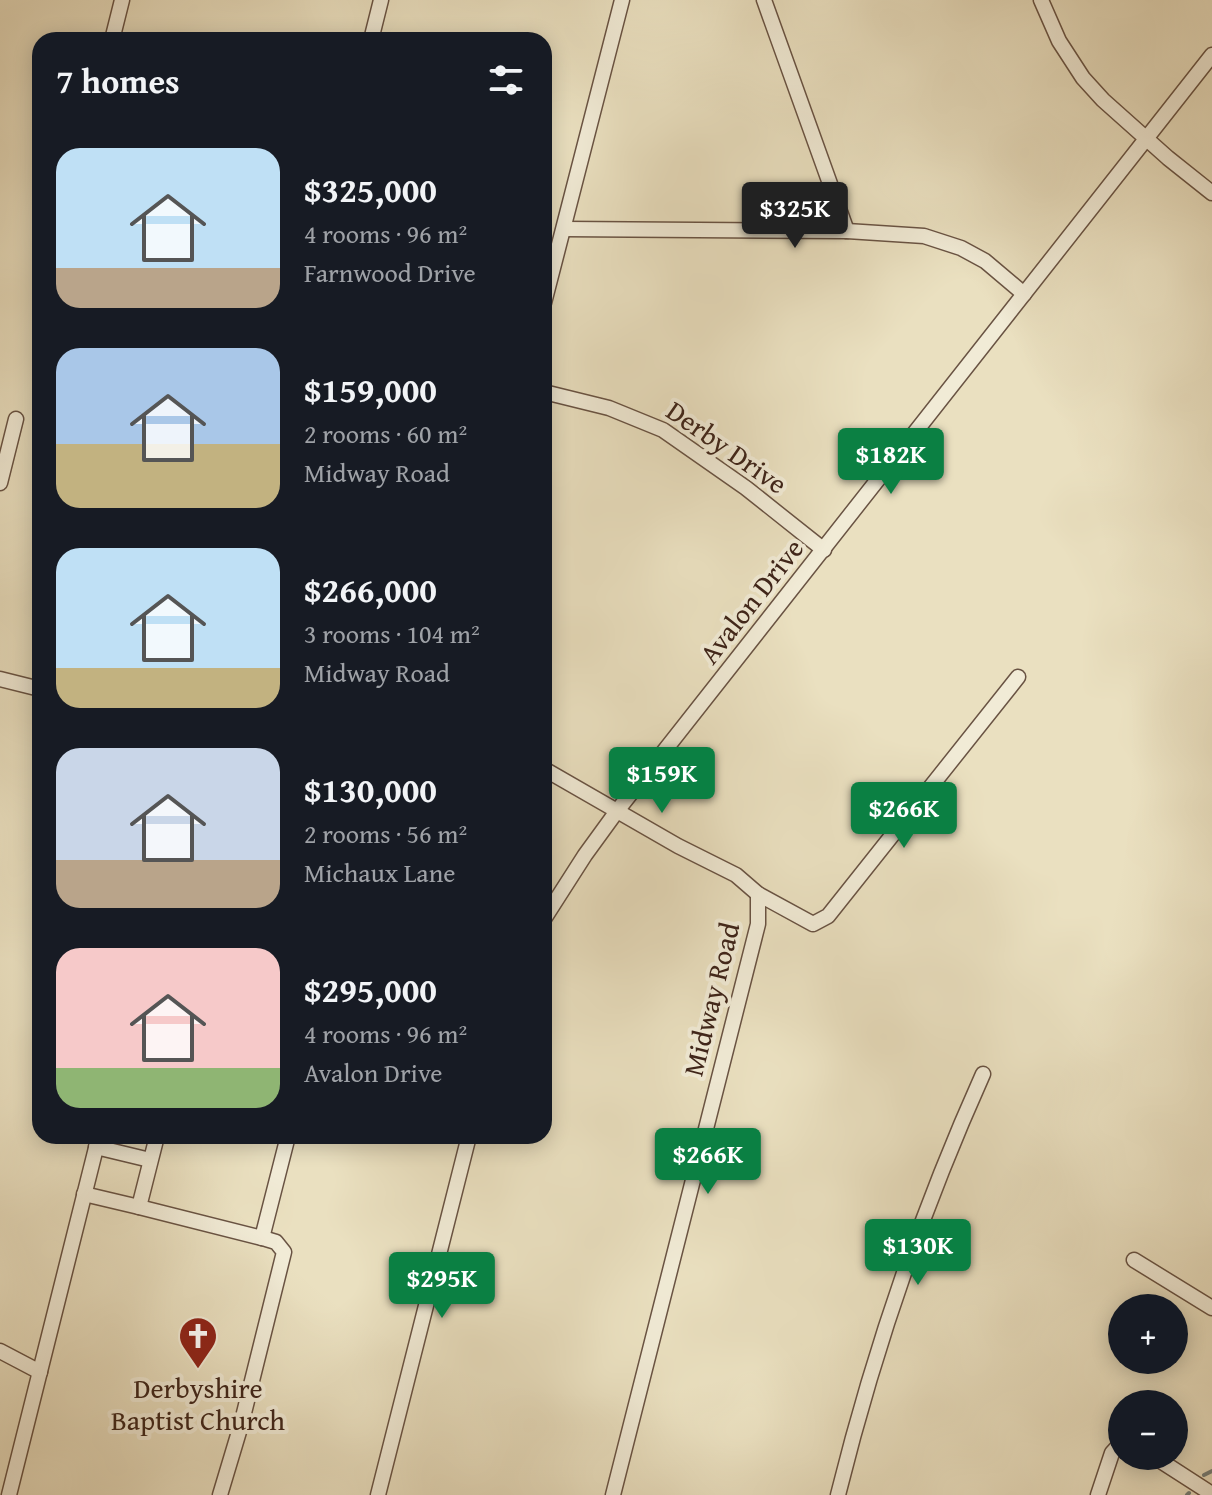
<!DOCTYPE html>
<html lang="en">
<head>
<meta charset="utf-8">
<style>
  :root { --surface:#171b24; --page:#20242c; --text:#f1f3f6; --muted:#9ea1a6; --accent:#0b8043 }
  body { margin:0; font-family:"Gentium Book Plus",serif; background:var(--page); color:var(--text); height:100vh; display:flex; flex-direction:column; font-size:30px; white-space:nowrap }
  * { box-sizing:border-box; margin:0 }
  p { font-size:26px; color:var(--muted) }
  .icon { flex:none; width:44px; height:44px; fill:none; stroke:currentColor; stroke-width:2; stroke-linecap:round; stroke-linejoin:round }
  .map { position:relative; flex:1; overflow:hidden }
  .panel { position:absolute; left:32px; top:32px; width:520px; height:1112px; display:flex; flex-direction:column; background:var(--surface); border-radius:24px; box-shadow:0 4px 20px #0003 }
  .panel>* { flex:none }
  .buttons { position:absolute; left:1108px; top:1294px; display:grid; gap:16px }
  .buttons a { display:grid; place-items:center; width:80px; height:80px; border-radius:50%; background:var(--surface); box-shadow:0 4px 20px #0003; font-size:40px }
  .price { position:absolute; translate:-50% -68px; padding:0 18px; border-radius:8px; background:var(--accent); color:#fff; font-size:26px; line-height:52px; filter:drop-shadow(0 2px 4px #0008) }
  .price::after { content:''; position:absolute; left:50%; top:48px; width:24px; height:18px; margin-left:-12px; background:inherit; clip-path:polygon(0 0,100% 0,50% 100%) }
  .price.current { background:#222; color:#fff }
  ul { padding:0; list-style:none }
  li { display:flex; align-items:center; gap:24px; height:200px; padding:0 24px }
  li span { display:grid; place-items:center; flex:none; width:224px; height:160px; border-radius:24px; color:#555 }
  li>.icon { margin-inline-start:auto }
  span .icon { width:96px; height:96px; fill:#fffc; stroke-width:1 }
  li b { font-size:34px }
  h2 { display:flex; justify-content:space-between; align-items:center; height:96px; padding:0 24px; font-size:34px }
  .map>svg:first-child { display:block }
</style>
</head>
<body>
<div class="map">
<svg width="1212" height="1495" viewBox="0 0 1212 1495">
  <rect width="100%" height="100%" fill="#eae0c0"/>
  <filter id="stains"><feTurbulence type="fractalNoise" baseFrequency=".0025" numOctaves="4"/><feColorMatrix values="0 0 0 0 .2 0 0 0 0 .09 0 0 0 0 .02 0 0 0 .5 -.17"/></filter>
  <radialGradient id="worn" r=".72"><stop offset=".6" stop-color="#630" stop-opacity="0"/><stop offset="1" stop-color="#630" stop-opacity=".3"/></radialGradient>
  <g fill="none" stroke-linecap="round" stroke-linejoin="round">
    <g stroke="#757f7a" stroke-width="4">
      <polyline points="1204,1475 1212,1471"/>
      <polyline points="1187,1495 1189,1493"/>
    </g>
    <defs>
      <g id="minor">
        <polyline points="764,0 847,231"/>
        <polyline points="1041,0 1059,41 1083,78 1103,100 1168,158 1212,193"/>
        <polyline points="112,40 122,0"/>
        <polyline points="371,40 381,0"/>
        <polyline points="564,229 847,231 924,236 961,248 985,261 1024,294"/>
        <polyline points="544,303 622,0"/>
        <polyline points="544,392 609,408 663,430 746,488 824,550"/>
        <polyline points="0,483 16,419"/>
        <polyline points="0,679 40,689"/>
        <polyline points="544,769 678,846 736,875 758,894 813,924 828,916 1018,677"/>
        <polyline points="544,919 585,855 617,811 1212,55"/>
        <polyline points="157,1136 139,1207 266,1239 276,1242 284,1252 241,1425 220,1495"/>
        <polyline points="96,1147 150,1160"/>
        <polyline points="84,1194 139,1207"/>
        <polyline points="262,1238 288,1136"/>
        <polyline points="1134,1260 1212,1308"/>
        <polyline points="0,1351 40,1372"/>
        <polyline points="1153,1456 1212,1494"/>
        <polyline points="9,1495 99,1136"/>
        <polyline points="378,1495 469,1136"/>
        <polyline points="613,1495 758,924 758,894"/>
        <path d="M838,1495C874,1350 922,1210 983,1074"/>
        <polyline points="1098,1495 1112,1453 1122,1442"/>
      </g>
    </defs>
    <use href="#minor" stroke="#695343" stroke-width="17"/>
    <use href="#minor" stroke="#f1ebd6" stroke-width="14"/>
  </g>
  <defs>
    <symbol id="church-pin" viewBox="-11 -11 22 30"><path d="M0 17L-7.5 6A9.5 9.5 0 1 1 7.5 6Z" fill="#8f2418" stroke="#f1ebd6"/><path d="M-1.2-6h2.4v3.5h3.3v2.4h-3.3V6h-2.4V-.1h-3.3v-2.4h3.3Z" fill="#fff"/></symbol>
  </defs>
  <g fill-rule="evenodd">
    <use href="#church-pin" x="176" y="1314" width="44" height="60"/>
  </g>
  <g text-anchor="middle" stroke-width="8" stroke-linejoin="round" paint-order="stroke">
    <g font-size="28" fill="#3e2419" stroke="#f1ebd6">
      <text transform="translate(727 447) rotate(35)" y="10">Derby Drive</text>
      <text transform="translate(751 601) rotate(-52)" y="10">Avalon Drive</text>
      <text transform="translate(711 999) rotate(-76)" y="10">Midway Road</text>
    </g>
    <g font-size="28" fill="#3e2419" stroke="#f1ebd6">
      <text x="198" y="1398">Derbyshire<tspan x="198" dy="32">Baptist Church</tspan></text>
    </g>
  </g>
  <rect width="100%" height="100%" filter="url(#stains)"/>
  <rect width="100%" height="100%" fill="url(#worn)"/>
</svg>
<div class="buttons">
<a>+</a>
<a>−</a>
</div>
<b class="price current" style="left:795px;top:250px">$325K</b>
<b class="price" style="left:891px;top:496px">$182K</b>
<b class="price" style="left:662px;top:815px">$159K</b>
<b class="price" style="left:904px;top:850px">$266K</b>
<b class="price" style="left:708px;top:1196px">$266K</b>
<b class="price" style="left:918px;top:1287px">$130K</b>
<b class="price" style="left:442px;top:1320px">$295K</b>
<section class="panel">
<h2>7 homes<svg class="icon" aria-label="filters" viewBox="0 0 24 24"><path d="M4 7h16M4 17h16"/><circle cx="9" cy="7" r="2"/><circle cx="15" cy="17" r="2"/></svg></h2>
<ul>
<li><span style="background:linear-gradient(#bfe0f5 75%,#b9a48a 0)"><svg class="icon" aria-label="home" viewBox="0 0 24 24"><path d="M3 11l9-7 9 7M6 9v11h12V9"/></svg></span><div><b>$325,000</b><p>4 rooms · 96 m²</p><p>Farnwood Drive</p></div></li>
<li><span style="background:linear-gradient(#a9c7e8 60%,#c2b280 0)"><svg class="icon" aria-label="home" viewBox="0 0 24 24"><path d="M3 11l9-7 9 7M6 9v11h12V9"/></svg></span><div><b>$159,000</b><p>2 rooms · 60 m²</p><p>Midway Road</p></div></li>
<li><span style="background:linear-gradient(#bfe0f5 75%,#c2b280 0)"><svg class="icon" aria-label="home" viewBox="0 0 24 24"><path d="M3 11l9-7 9 7M6 9v11h12V9"/></svg></span><div><b>$266,000</b><p>3 rooms · 104 m²</p><p>Midway Road</p></div></li>
<li><span style="background:linear-gradient(#c9d6e8 70%,#b9a48a 0)"><svg class="icon" aria-label="home" viewBox="0 0 24 24"><path d="M3 11l9-7 9 7M6 9v11h12V9"/></svg></span><div><b>$130,000</b><p>2 rooms · 56 m²</p><p>Michaux Lane</p></div></li>
<li><span style="background:linear-gradient(#f6c9c9 75%,#8fb573 0)"><svg class="icon" aria-label="home" viewBox="0 0 24 24"><path d="M3 11l9-7 9 7M6 9v11h12V9"/></svg></span><div><b>$295,000</b><p>4 rooms · 96 m²</p><p>Avalon Drive</p></div></li>
</ul>
</section>
</div>
</body>
</html>
